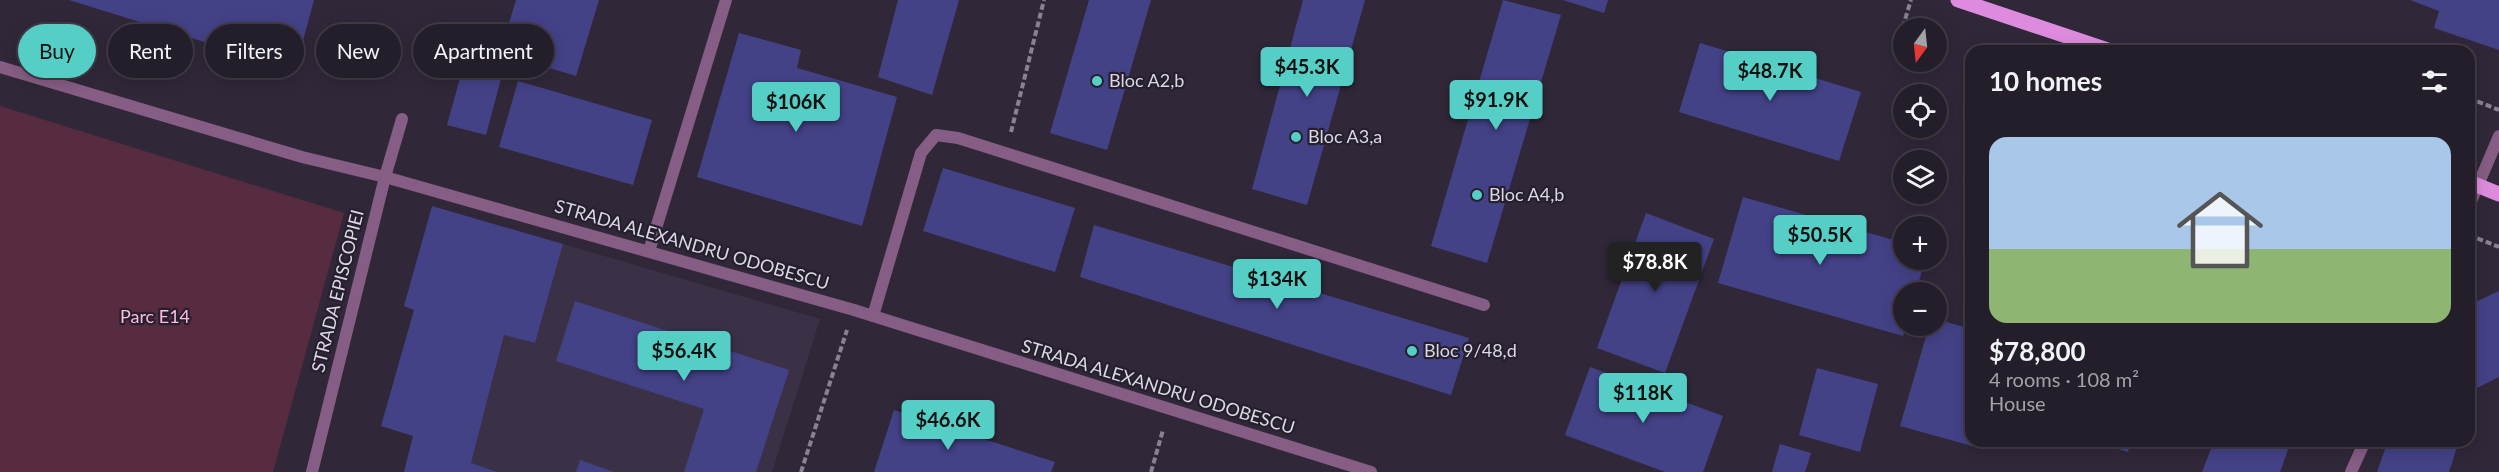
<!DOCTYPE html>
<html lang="en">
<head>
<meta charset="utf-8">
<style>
  :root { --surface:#241e2b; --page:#2c2733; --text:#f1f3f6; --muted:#a3a2a9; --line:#413c47; --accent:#55cec5 }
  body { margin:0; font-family:Lato,sans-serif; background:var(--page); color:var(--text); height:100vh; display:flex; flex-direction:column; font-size:22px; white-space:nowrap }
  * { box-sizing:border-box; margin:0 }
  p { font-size:20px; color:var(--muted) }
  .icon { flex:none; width:33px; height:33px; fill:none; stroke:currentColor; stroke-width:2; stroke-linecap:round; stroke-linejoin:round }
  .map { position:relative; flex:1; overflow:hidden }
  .panel { position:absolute; left:1965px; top:45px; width:510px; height:402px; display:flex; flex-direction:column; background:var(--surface); border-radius:18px; box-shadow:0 3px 15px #0003,0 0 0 2px var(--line) }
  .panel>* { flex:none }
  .hud { position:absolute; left:18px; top:24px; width:570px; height:54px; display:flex; gap:12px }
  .needle { width:39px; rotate:195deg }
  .controls { position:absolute; left:1893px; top:18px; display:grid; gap:12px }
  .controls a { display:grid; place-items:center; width:54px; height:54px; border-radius:50%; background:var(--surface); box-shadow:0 3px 15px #0003,0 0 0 2px var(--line); font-size:30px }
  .price { position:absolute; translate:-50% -51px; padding:0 14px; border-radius:6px; background:var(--accent); color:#111; font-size:20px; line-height:39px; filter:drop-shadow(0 2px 3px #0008) }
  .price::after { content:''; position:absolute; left:50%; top:36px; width:18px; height:14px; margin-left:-9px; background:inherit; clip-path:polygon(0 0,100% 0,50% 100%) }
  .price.on { background:#222; color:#fff }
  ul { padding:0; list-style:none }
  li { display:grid; align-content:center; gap:12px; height:318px; padding:0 24px }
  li+li { border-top:2px solid var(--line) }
  li span { display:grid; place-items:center; height:186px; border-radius:18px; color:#555 }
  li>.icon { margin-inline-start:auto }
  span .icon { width:108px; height:108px; fill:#fffc; stroke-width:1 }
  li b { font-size:26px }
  h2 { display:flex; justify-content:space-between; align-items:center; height:72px; padding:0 24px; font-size:26px }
  .chip { padding:0 21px; border-radius:27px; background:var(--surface); box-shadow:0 3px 15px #0003,0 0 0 2px var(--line); font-size:21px; line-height:54px }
  .chip.on { background:var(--accent); color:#111 }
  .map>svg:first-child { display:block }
</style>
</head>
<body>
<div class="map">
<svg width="2499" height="472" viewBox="0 0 2499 472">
  <rect width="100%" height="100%" fill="#302839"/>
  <polygon fill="#3b3147" points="563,244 820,319 772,472 500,472 471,463 504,335 535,343"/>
  <polygon fill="#572b40" points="0,106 344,213 273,472 0,472"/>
  <g fill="#444287">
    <polygon points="69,0 314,0 295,70"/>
    <polygon points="516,0 599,0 576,76 500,53"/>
    <polygon points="898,0 959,0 932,95 878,77"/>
    <polygon points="1089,0 1151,0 1107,150 1050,133"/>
    <polygon points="1303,0 1365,0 1307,205 1252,189"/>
    <polygon points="1503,0 1561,15 1487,263 1431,246"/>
    <polygon points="1563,0 1608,0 1604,13"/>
    <polygon points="2410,0 2499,0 2499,50 2434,28 2439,11"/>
    <polygon points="739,33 801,50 797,68 897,97 862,226 697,177"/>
    <polygon points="1700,43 1861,92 1839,161 1679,112"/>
    <polygon points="467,53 505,64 486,135 447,125"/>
    <polygon points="518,81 652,120 633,185 499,147"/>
    <polygon points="943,168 1075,208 1055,272 923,231"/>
    <polygon points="1743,197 1904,243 1904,260 1925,260 1916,292 1904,292 1904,326 1906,326 1903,336 1718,283"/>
    <polygon points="432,206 563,244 535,343 504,335 471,463 498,472 404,472 413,436 381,426 414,310 404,306"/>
    <polygon points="1646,213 1714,239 1665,373 1597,348"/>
    <polygon points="1094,225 1469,338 1451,395 1080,277"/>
    <polygon points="2499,291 2499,377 2477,388 2469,411 2469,305"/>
    <polygon points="575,301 789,370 756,472 684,472 704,409 556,361"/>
    <polygon points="1936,319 1971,329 1971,441 1985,441 1983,449 1900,426 1929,326 1936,326"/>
    <polygon points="1590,367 1723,416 1703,472 1665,472 1565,435"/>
    <polygon points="1817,368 1878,384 1860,452 1799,435"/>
    <polygon points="894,410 1055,462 1051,472 874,472"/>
    <polygon points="2092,441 2131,441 2128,452"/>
    <polygon points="2214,441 2291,441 2280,472 2202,472"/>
    <polygon points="2388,441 2459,441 2449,472 2377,472"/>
    <polygon points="1780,444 1811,453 1805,472 1772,472"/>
    <polygon points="580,460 614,472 576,472"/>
  </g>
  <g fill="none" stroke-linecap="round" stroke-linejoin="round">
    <g stroke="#898390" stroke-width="4" stroke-dasharray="6 3" stroke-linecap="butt">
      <polyline points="1900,36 1911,0"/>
      <polyline points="2469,98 2499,110"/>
      <polyline points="1011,132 1044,0"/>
      <polyline points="2469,235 2499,247"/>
      <polyline points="801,472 847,330"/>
      <polyline points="1151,472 1163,430"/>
    </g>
    <g stroke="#865d84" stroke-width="12">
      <polyline points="649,251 726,0"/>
      <polyline points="873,316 921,153 936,135 958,138 1484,305"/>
    </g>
    <g stroke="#865d84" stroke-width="12">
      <polyline points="0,67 302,157 385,177 854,310 1371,472"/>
      <polyline points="2469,206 2499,136"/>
      <polyline points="2351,472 2365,441"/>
    </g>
    <polyline stroke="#865d84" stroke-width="12" points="312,472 385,177 402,119"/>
    <g stroke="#df8bdd" stroke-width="15">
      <polyline points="1958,0 2111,51"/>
      <polyline points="2469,182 2499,194"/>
    </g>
  </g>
  <g fill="#55cec5" stroke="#261f2f" stroke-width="2">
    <circle cx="1097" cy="81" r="6"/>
    <circle cx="1296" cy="137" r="6"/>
    <circle cx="1477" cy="195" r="6"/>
    <circle cx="1412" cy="351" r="6"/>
  </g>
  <g text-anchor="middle" stroke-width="4.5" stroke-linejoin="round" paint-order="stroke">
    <g font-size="18" fill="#dcd8e2" stroke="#261f2f" text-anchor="start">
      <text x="1109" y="87">Bloc A2,b</text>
      <text x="1308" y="143">Bloc A3,a</text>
      <text x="1489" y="201">Bloc A4,b</text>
      <text x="1424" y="357">Bloc 9/48,d</text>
    </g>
    <g font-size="18" fill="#dcd8e2" stroke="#261f2f">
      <text transform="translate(692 245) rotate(16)" y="6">STRADA ALEXANDRU ODOBESCU</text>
      <text transform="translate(338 291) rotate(-76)" y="6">STRADA EPISCOPIEI</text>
      <text transform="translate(1158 387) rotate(17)" y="6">STRADA ALEXANDRU ODOBESCU</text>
    </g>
    <g font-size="18" fill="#febbd8" stroke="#261f2f">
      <text x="155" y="323">Parc E14</text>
    </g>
  </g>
</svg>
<div class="controls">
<a><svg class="needle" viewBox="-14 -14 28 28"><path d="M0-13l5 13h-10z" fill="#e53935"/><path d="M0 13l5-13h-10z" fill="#a3a2a9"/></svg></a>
<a><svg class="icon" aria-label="locate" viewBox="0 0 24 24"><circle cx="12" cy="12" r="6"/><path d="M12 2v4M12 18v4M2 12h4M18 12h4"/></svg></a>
<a><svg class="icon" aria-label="layers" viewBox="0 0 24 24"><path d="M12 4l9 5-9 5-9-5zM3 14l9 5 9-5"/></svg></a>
<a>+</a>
<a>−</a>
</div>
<b class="price" style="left:1307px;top:98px">$45.3K</b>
<b class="price" style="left:1770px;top:102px">$48.7K</b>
<b class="price" style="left:1496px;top:131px">$91.9K</b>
<b class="price" style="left:796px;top:133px">$106K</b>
<b class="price" style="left:1820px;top:266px">$50.5K</b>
<b class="price on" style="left:1655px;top:293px">$78.8K</b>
<b class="price" style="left:1277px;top:310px">$134K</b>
<b class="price" style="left:684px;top:382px">$56.4K</b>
<b class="price" style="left:1643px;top:424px">$118K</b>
<b class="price" style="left:948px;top:451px">$46.6K</b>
<div class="hud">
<a class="chip on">Buy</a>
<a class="chip">Rent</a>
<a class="chip">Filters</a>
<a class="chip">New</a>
<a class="chip">Apartment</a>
</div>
<section class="panel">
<h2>10 homes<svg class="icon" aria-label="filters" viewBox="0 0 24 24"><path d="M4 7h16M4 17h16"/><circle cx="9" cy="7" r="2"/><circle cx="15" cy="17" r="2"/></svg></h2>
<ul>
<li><span style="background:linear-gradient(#a9c7e8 60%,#8fb573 0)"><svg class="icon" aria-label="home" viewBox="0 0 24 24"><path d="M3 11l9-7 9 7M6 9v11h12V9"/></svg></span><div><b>$78,800</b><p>4 rooms · 108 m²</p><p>House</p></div></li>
</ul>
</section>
</div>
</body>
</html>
